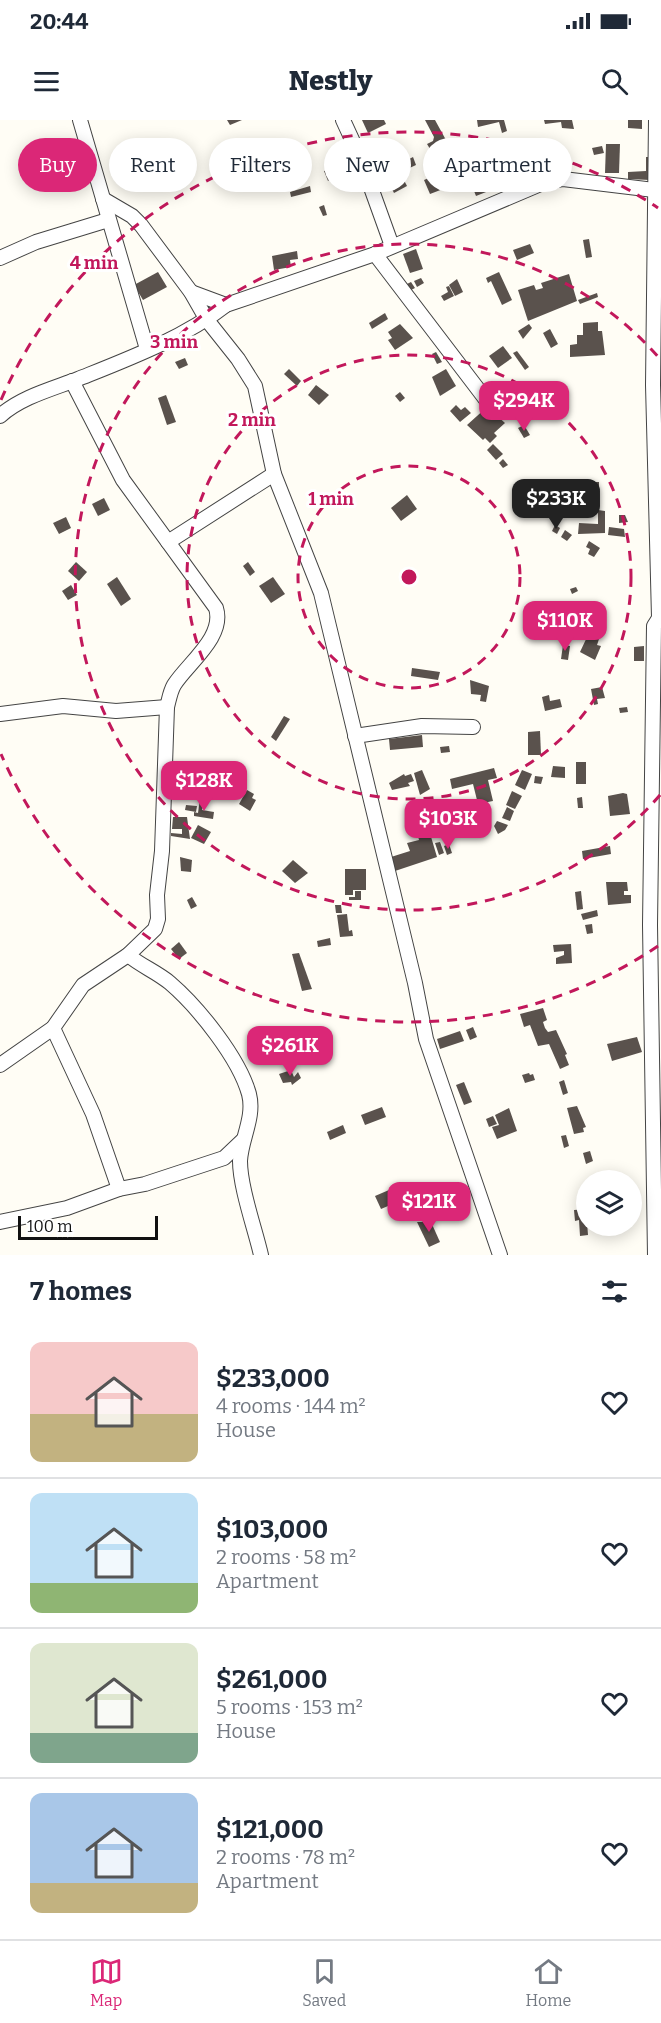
<!DOCTYPE html>
<html lang="en">
<head>
<meta charset="utf-8">
<style>
  :root { --surface:#fff; --page:#f2f2f3; --text:#1f2937; --muted:#747a83; --line:#e0e1e3; --accent:#db2777 }
  body { margin:0; font-family:Bitter,serif; background:var(--page); color:var(--text); height:100vh; display:flex; flex-direction:column; font-size:22px; white-space:nowrap }
  * { box-sizing:border-box; margin:0 }
  p { font-size:20px; color:var(--muted) }
  .icon { flex:none; width:33px; height:33px; fill:none; stroke:currentColor; stroke-width:2; stroke-linecap:round; stroke-linejoin:round }
  .map { position:relative; height:1135px; overflow:hidden }
  .panel { display:flex; flex-direction:column; background:var(--surface); flex:1 }
  .panel>* { flex:none }
  .top-card { position:absolute; left:18px; top:18px; width:626px; height:54px; display:flex; gap:12px }
  .buttons { position:absolute; left:576px; top:1050px; display:grid; gap:12px }
  .buttons a { display:grid; place-items:center; width:66px; height:66px; border-radius:50%; background:var(--surface); box-shadow:0 3px 15px #0003; font-size:30px }
  .scale { position:absolute; left:18px; bottom:15px; width:140px; box-sizing:border-box; padding-left:6px; border:3px solid #111; border-top:0; font-size:16px; line-height:21px; white-space:nowrap; color:#111; -webkit-text-stroke:4px #fff; paint-order:stroke }
  .price { position:absolute; translate:-50% -51px; padding:0 14px; border-radius:12px; background:var(--accent); color:#fff; font-size:20px; line-height:39px; filter:drop-shadow(0 2px 3px #0008) }
  .price::after { content:''; position:absolute; left:50%; top:36px; width:18px; height:14px; margin-left:-9px; background:inherit; clip-path:polygon(0 0,100% 0,50% 100%) }
  .price.current { background:#222; color:#fff }
  ul { padding:0; list-style:none }
  li { display:flex; align-items:center; gap:18px; height:150px; padding:0 30px }
  li+li { border-top:2px solid var(--line) }
  li span { display:grid; place-items:center; flex:none; width:168px; height:120px; border-radius:12px; color:#555 }
  li>.icon { margin-inline-start:auto }
  span .icon { width:72px; height:72px; fill:#fffc; stroke-width:1 }
  li b { font-size:26px }
  h2 { display:flex; justify-content:space-between; align-items:center; height:72px; padding:0 30px; font-size:26px }
  .chip { padding:0 21px; border-radius:27px; background:var(--surface); box-shadow:0 3px 15px #0003; font-size:21px; line-height:54px }
  .chip.current { background:var(--accent); color:#fff }
  .status { display:flex; justify-content:space-between; align-items:center; height:42px; padding:0 30px; background:var(--surface); direction:ltr }
  .status svg { height:16px; fill:currentColor }
  header { display:flex; justify-content:space-between; align-items:center; height:78px; padding:0 30px; background:var(--surface); font-size:27px; font-weight:800 }
  .menu { display:flex; justify-content:space-around; align-items:center; height:84px; border-top:2px solid var(--line); background:var(--surface); font-size:16px; color:var(--muted) }
  .menu a { display:grid; justify-items:center; gap:3px }
  .menu .current { color:var(--accent) }
  .map>svg:first-child { display:block }
</style>
</head>
<body>
<div class="status"><b>20:44</b><svg viewBox="0 0 49 12"><path d="M0 12V9h3v3zM5 12V6h3v6zM10 12V3h3v9zM15 12V0h3v12zM26 1h20v11H26zM47 4h2v5h-2z"/></svg></div>
<header><svg class="icon" aria-label="menu" viewBox="0 0 24 24"><path d="M4 6h16M4 12h16M4 18h16"/></svg>Nestly<svg class="icon" aria-label="search" viewBox="0 0 24 24"><circle cx="10" cy="10" r="6"/><path d="M15 15l6 6"/></svg></header>
<div class="map">
<svg width="661" height="1135" viewBox="0 0 661 1135">
  <rect width="100%" height="100%" fill="#fffdf5"/>
  <g fill="#5a524d">
    <polygon points="227,0 242,0 230,5"/>
    <polygon points="362,0 384,0 386,4 368,13"/>
    <polygon points="425,0 435,0 452,31 438,42 427,24 433,21 434,17"/>
    <polygon points="477,0 504,0 507,11 502,13 499,2 478,7"/>
    <polygon points="544,0 572,0 574,9 562,8 561,2 545,4"/>
    <polygon points="628,0 642,0 642,9 628,8"/>
    <polygon points="463,19 474,39 464,45 453,25"/>
    <polygon points="344,20 347,30 341,32 338,22"/>
    <polygon points="606,24 620,24 619,53 605,53"/>
    <polygon points="602,26 604,33 594,35 592,28"/>
    <polygon points="413,37 416,45 401,52 398,45"/>
    <polygon points="646,37 651,37 650,60 628,59 628,52 646,51"/>
    <polygon points="508,38 516,60 476,76 467,53"/>
    <polygon points="448,43 456,64 430,74 424,60 431,57 429,51"/>
    <polygon points="335,48 337,55 328,61 324,51"/>
    <polygon points="398,49 407,66 394,73 385,55"/>
    <polygon points="310,66 311,72 291,77 290,72"/>
    <polygon points="324,85 327,95 323,96 319,87"/>
    <polygon points="589,119 592,137 586,138 583,120"/>
    <polygon points="530,124 534,133 517,140 513,130"/>
    <polygon points="416,129 423,149 410,153 403,134"/>
    <polygon points="297,131 298,139 290,140 291,147 274,150 272,136"/>
    <polygon points="158,152 167,167 143,180 134,165"/>
    <polygon points="499,152 512,180 502,185 491,161 488,163 486,158"/>
    <polygon points="569,154 577,181 528,201 518,170 534,165 536,170 543,168 541,163"/>
    <polygon points="421,158 424,163 417,167 414,161"/>
    <polygon points="457,159 463,172 455,176 449,165"/>
    <polygon points="411,162 415,168 409,171 405,165"/>
    <polygon points="449,166 454,176 444,181 441,176 448,172 446,167"/>
    <polygon points="597,173 598,177 580,184 578,180"/>
    <polygon points="385,193 388,199 372,209 369,203"/>
    <polygon points="598,202 598,211 602,211 605,235 570,237 570,225 577,224 577,215 583,215 583,203"/>
    <polygon points="400,204 413,218 395,230 388,220 392,218 388,212"/>
    <polygon points="529,204 532,208 523,219 518,211"/>
    <polygon points="550,209 558,224 551,228 543,213"/>
    <polygon points="503,226 512,238 498,248 489,236"/>
    <polygon points="517,231 529,247 525,250 513,233"/>
    <polygon points="436,232 442,242 437,244 432,234"/>
    <polygon points="185,238 188,245 179,249 175,242"/>
    <polygon points="289,249 301,261 297,266 284,254"/>
    <polygon points="446,249 456,266 440,276 432,257"/>
    <polygon points="316,265 329,275 319,285 308,275"/>
    <polygon points="400,272 405,278 400,282 395,276"/>
    <polygon points="166,275 176,302 167,305 158,278"/>
    <polygon points="456,285 461,290 465,287 471,293 460,302 450,291"/>
    <polygon points="487,287 505,303 494,313 497,316 490,323 485,318 483,320 467,305"/>
    <polygon points="524,305 530,315 524,318 518,308"/>
    <polygon points="493,324 503,334 496,340 487,330"/>
    <polygon points="503,339 508,345 503,348 499,343"/>
    <rect x="592" y="362" width="7" height="16"/>
    <polygon points="407,375 417,389 401,401 391,388"/>
    <polygon points="104,378 110,390 98,396 92,384"/>
    <polygon points="598,390 605,391 605,413 578,414 579,403 598,404"/>
    <polygon points="619,395 625,395 628,402 619,403"/>
    <polygon points="66,397 71,408 59,414 53,403"/>
    <polygon points="555,405 560,408 557,414 552,411"/>
    <polygon points="609,407 624,409 625,417 608,415"/>
    <polygon points="565,410 572,415 567,421 561,417"/>
    <polygon points="589,421 600,428 594,437 588,434 590,429 586,427"/>
    <polygon points="76,442 87,452 79,461 68,451"/>
    <polygon points="248,442 255,452 250,456 243,446"/>
    <polygon points="117,457 131,479 121,486 107,464"/>
    <polygon points="273,457 285,474 271,483 259,466"/>
    <polygon points="71,465 77,475 68,480 62,471"/>
    <polygon points="576,467 578,471 572,474 570,469"/>
    <polygon points="571,489 578,490 577,497 580,497 575,507 579,508 578,514 568,512 569,508 566,507"/>
    <polygon points="588,515 599,519 597,525 601,526 595,540 580,532"/>
    <polygon points="563,525 570,526 568,540 561,539"/>
    <polygon points="644,526 644,541 634,541 634,527"/>
    <polygon points="412,548 440,552 438,560 411,556"/>
    <polygon points="470,560 489,566 486,582 480,581 481,575 471,574"/>
    <polygon points="602,567 605,578 597,579 598,584 594,585 591,569"/>
    <polygon points="549,575 550,581 560,579 562,587 545,591 542,577"/>
    <polygon points="627,587 628,592 620,593 619,588"/>
    <polygon points="284,596 290,599 276,621 271,617"/>
    <polygon points="540,611 541,635 528,635 528,612"/>
    <polygon points="422,615 423,627 390,630 389,619"/>
    <polygon points="449,626 450,632 441,633 440,627"/>
    <rect x="576" y="642" width="10" height="22"/>
    <polygon points="553,646 565,647 565,658 551,657"/>
    <polygon points="494,648 497,658 488,660 493,681 478,684 473,664 452,669 450,659"/>
    <polygon points="422,650 430,669 420,675 414,653"/>
    <polygon points="522,650 532,654 525,670 515,665"/>
    <polygon points="404,654 405,656 411,654 414,661 408,663 410,666 392,670 389,663"/>
    <polygon points="535,656 543,657 541,664 534,663"/>
    <polygon points="247,670 254,674 252,678 256,680 250,691 239,684"/>
    <polygon points="512,671 522,676 515,689 506,685"/>
    <polygon points="623,673 627,674 630,694 610,696 608,676"/>
    <polygon points="582,677 583,688 578,688 577,678"/>
    <polygon points="200,679 204,679 202,690 214,692 213,699 194,696 194,692 198,693"/>
    <polygon points="186,685 197,686 196,692 185,690"/>
    <polygon points="507,687 514,691 510,701 502,698"/>
    <polygon points="173,697 187,697 190,719 171,716 171,713 182,714 182,709 172,709"/>
    <polygon points="497,701 508,705 505,710 498,714 494,706"/>
    <polygon points="198,705 211,712 204,724 191,718"/>
    <polygon points="425,707 426,711 429,710 437,737 395,751 391,737 410,731 407,723 419,720 416,709"/>
    <polygon points="440,722 444,733 439,735 435,723"/>
    <polygon points="449,724 452,733 447,735 444,726"/>
    <polygon points="610,726 611,734 583,739 582,731"/>
    <polygon points="180,737 192,740 191,752 181,751"/>
    <polygon points="293,740 308,753 295,763 282,751"/>
    <polygon points="345,749 366,749 366,770 353,770 353,775 345,775"/>
    <polygon points="606,762 627,762 628,771 624,771 624,775 631,775 631,783 608,785"/>
    <polygon points="355,771 361,771 361,780 349,780 349,777 355,777"/>
    <polygon points="581,771 583,789 577,790 575,772"/>
    <polygon points="192,777 197,786 191,789 187,780"/>
    <polygon points="335,785 341,785 342,793 336,793"/>
    <polygon points="597,790 598,796 583,800 581,794"/>
    <polygon points="347,794 349,811 352,810 353,816 340,817 337,795"/>
    <polygon points="592,804 593,813 587,814 585,805"/>
    <polygon points="330,818 331,825 318,827 317,821"/>
    <polygon points="179,822 187,833 179,839 171,829"/>
    <polygon points="571,824 572,843 556,844 556,838 564,835 564,831 554,832 553,825"/>
    <polygon points="299,833 312,869 302,871 292,834"/>
    <polygon points="543,888 547,900 543,902 545,908 548,912 556,910 567,934 565,935 569,945 560,949 549,924 538,926 530,905 524,907 520,894"/>
    <polygon points="473,907 477,917 470,920 466,910"/>
    <polygon points="460,911 464,921 440,929 437,919"/>
    <polygon points="637,917 642,932 612,941 607,924"/>
    <polygon points="291,950 294,957 298,952 301,958 292,965 291,962 283,963 279,954"/>
    <polygon points="529,953 530,955 533,954 535,960 525,963 522,955"/>
    <polygon points="564,960 568,973 563,975 559,962"/>
    <polygon points="464,962 472,982 464,985 456,965"/>
    <polygon points="577,986 586,1007 583,1008 584,1012 574,1014 567,988"/>
    <polygon points="382,987 386,997 365,1005 361,995"/>
    <polygon points="509,988 517,1011 497,1019 492,1007 499,1005 495,995"/>
    <polygon points="493,996 497,1004 489,1007 486,999"/>
    <polygon points="343,1005 346,1013 330,1020 327,1012"/>
    <polygon points="566,1015 569,1026 564,1028 561,1016"/>
    <polygon points="590,1031 593,1041 586,1044 583,1033"/>
    <polygon points="389,1070 395,1083 381,1089 375,1076"/>
    <polygon points="586,1089 588,1115 580,1116 579,1100 575,1101 574,1090"/>
    <polygon points="417,1102 431,1102 440,1122 429,1127"/>
  </g>
  <g fill="none" stroke-linecap="round" stroke-linejoin="round">
    <defs>
      <g id="minor">
        <polyline points="80,0 147,229"/>
        <polyline points="343,0 360,37 392,126"/>
        <polyline points="656,0 653,265 659,497"/>
        <polyline points="103,79 132,96 141,105 191,172 207,200 238,239 255,266 274,354 321,473 415,863 426,919 500,1135"/>
        <polyline points="375,134 487,281"/>
        <polyline points="0,138 36,122 108,100"/>
        <polyline points="191,172 226,185"/>
        <path d="M0,296C21,277 52,269 78,259C128,239 184,218 226,185L375,134L543,63L563,59L654,70"/>
        <polyline points="168,422 274,354"/>
        <polyline points="0,594 63,586 116,591 167,587"/>
        <polyline points="355,616 422,606 473,607"/>
        <path d="M128,835C141,846 157,852 170,863C198,887 239,938 249,974C255,997 241,1019 240,1041C240,1067 255,1109 261,1135"/>
        <polyline points="53,908 93,994 119,1069"/>
        <path d="M0,945L53,908L83,865L128,835L155,809L158,799L157,775L162,731L167,587C169,580 170,572 174,565C188,543 225,517 216,488L123,360L72,261"/>
        <polyline points="0,1102 67,1088 119,1069 145,1064 224,1038 243,1020"/>
        <polyline points="655,1135 650,805 654,506 661,495"/>
      </g>
    </defs>
    <use href="#minor" stroke="#444" stroke-width="16"/>
    <use href="#minor" stroke="#fff" stroke-width="14"/>
  </g>
  <g fill="none" stroke="#c2185b" stroke-width="3" stroke-dasharray="10 8">
    <circle cx="409" cy="457" r="111"/>
    <circle cx="409" cy="457" r="222"/>
    <path d="M660 675A333 333 0 1 1 660 239"/>
    <path d="M658 826A445 445 0 0 1 1 634M1 280A445 445 0 0 1 658 88"/>
  </g>
  <circle cx="409" cy="457" r="9" fill="#c2185b" stroke="#fff" stroke-width="3"/>
  <g font-size="18" text-anchor="middle" font-weight="bold" fill="#c2185b" stroke="#fff" stroke-width="6" stroke-linejoin="round" paint-order="stroke">
    <text x="94" y="149">4 min</text>
    <text x="174" y="228">3 min</text>
    <text x="252" y="306">2 min</text>
    <text x="331" y="385">1 min</text>
  </g>
</svg>
<div class="buttons">
<a><svg class="icon" aria-label="layers" viewBox="0 0 24 24"><path d="M12 4l9 5-9 5-9-5zM3 14l9 5 9-5"/></svg></a>
</div>
<div class="scale">100 m</div>
<b class="price" style="left:524px;top:312px">$294K</b>
<b class="price current" style="left:556px;top:410px">$233K</b>
<b class="price" style="left:565px;top:532px">$110K</b>
<b class="price" style="left:204px;top:692px">$128K</b>
<b class="price" style="left:448px;top:730px">$103K</b>
<b class="price" style="left:290px;top:957px">$261K</b>
<b class="price" style="left:429px;top:1113px">$121K</b>
<div class="top-card">
<a class="chip current">Buy</a>
<a class="chip">Rent</a>
<a class="chip">Filters</a>
<a class="chip">New</a>
<a class="chip">Apartment</a>
</div>
</div>
<section class="panel">
<h2>7 homes<svg class="icon" aria-label="filters" viewBox="0 0 24 24"><path d="M4 7h16M4 17h16"/><circle cx="9" cy="7" r="2"/><circle cx="15" cy="17" r="2"/></svg></h2>
<ul>
<li><span style="background:linear-gradient(#f6c9c9 60%,#c2b280 0)"><svg class="icon" aria-label="home" viewBox="0 0 24 24"><path d="M3 11l9-7 9 7M6 9v11h12V9"/></svg></span><div><b>$233,000</b><p>4 rooms · 144 m²</p><p>House</p></div><svg class="icon" aria-label="heart" viewBox="0 0 24 24"><path d="M12 20l-8-8c-3-5 5-10 8-4 3-6 11-1 8 4z"/></svg></li>
<li><span style="background:linear-gradient(#bfe0f5 75%,#8fb573 0)"><svg class="icon" aria-label="home" viewBox="0 0 24 24"><path d="M3 11l9-7 9 7M6 9v11h12V9"/></svg></span><div><b>$103,000</b><p>2 rooms · 58 m²</p><p>Apartment</p></div><svg class="icon" aria-label="heart" viewBox="0 0 24 24"><path d="M12 20l-8-8c-3-5 5-10 8-4 3-6 11-1 8 4z"/></svg></li>
<li><span style="background:linear-gradient(#dfe7d0 75%,#7fa58c 0)"><svg class="icon" aria-label="home" viewBox="0 0 24 24"><path d="M3 11l9-7 9 7M6 9v11h12V9"/></svg></span><div><b>$261,000</b><p>5 rooms · 153 m²</p><p>House</p></div><svg class="icon" aria-label="heart" viewBox="0 0 24 24"><path d="M12 20l-8-8c-3-5 5-10 8-4 3-6 11-1 8 4z"/></svg></li>
<li><span style="background:linear-gradient(#a9c7e8 75%,#c2b280 0)"><svg class="icon" aria-label="home" viewBox="0 0 24 24"><path d="M3 11l9-7 9 7M6 9v11h12V9"/></svg></span><div><b>$121,000</b><p>2 rooms · 78 m²</p><p>Apartment</p></div><svg class="icon" aria-label="heart" viewBox="0 0 24 24"><path d="M12 20l-8-8c-3-5 5-10 8-4 3-6 11-1 8 4z"/></svg></li>
</ul>
</section>
<nav class="menu">
<a class="current"><svg class="icon" aria-label="map" viewBox="0 0 24 24"><path d="M3 6l6-2 6 2 6-2v14l-6 2-6-2-6 2zM9 4v14M15 6v14"/></svg>Map</a>
<a><svg class="icon" aria-label="saved" viewBox="0 0 24 24"><path d="M7 4h10v16l-5-4-5 4z"/></svg>Saved</a>
<a><svg class="icon" aria-label="home" viewBox="0 0 24 24"><path d="M3 11l9-7 9 7M6 9v11h12V9"/></svg>Home</a>
</nav>
</body>
</html>
